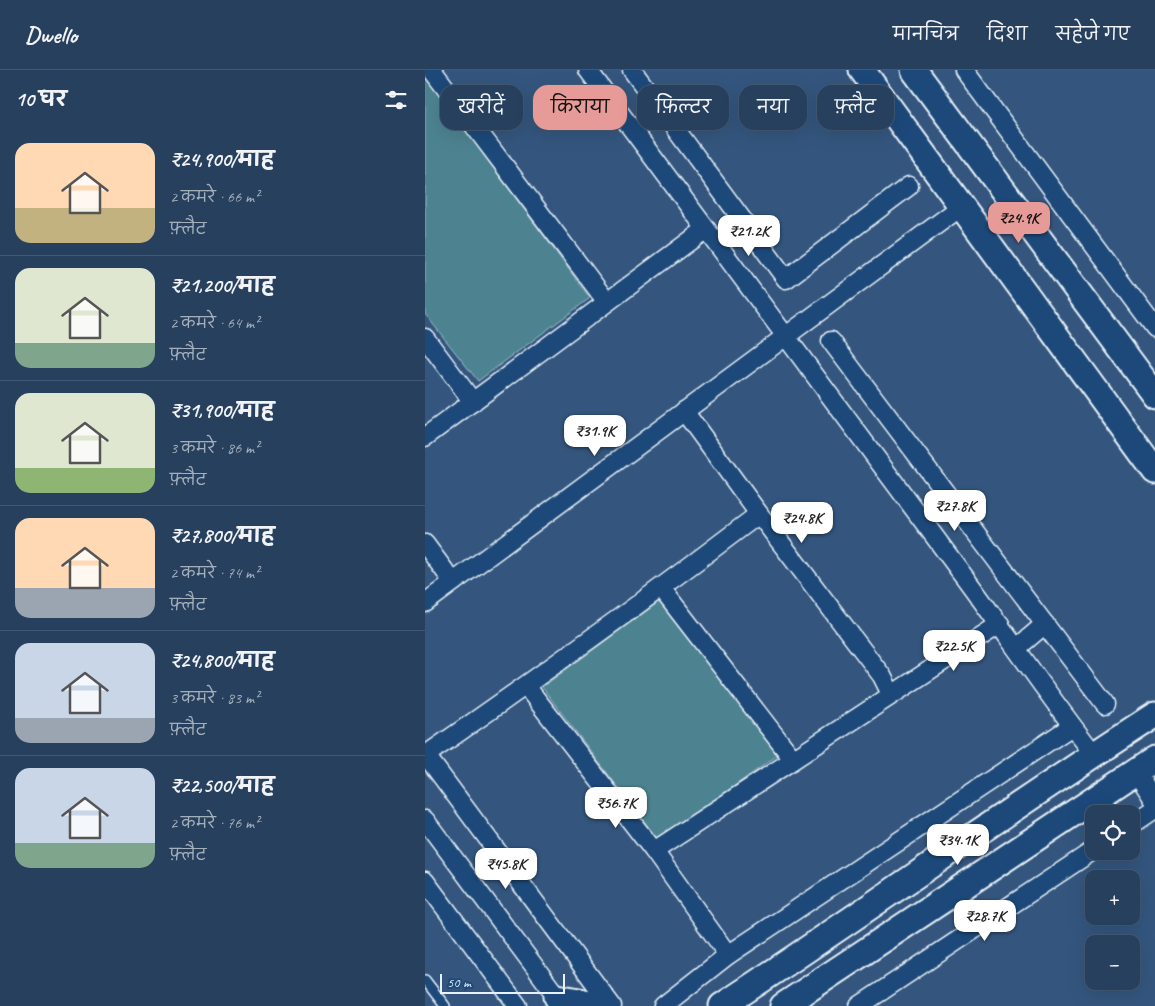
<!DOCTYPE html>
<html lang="hi">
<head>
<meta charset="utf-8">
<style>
  :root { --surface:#27405e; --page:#2f4764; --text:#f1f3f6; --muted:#a4afbc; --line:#435973; --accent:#e69b98 }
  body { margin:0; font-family:Caveat,"Playpen Sans Deva",sans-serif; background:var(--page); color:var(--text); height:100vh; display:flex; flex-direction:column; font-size:19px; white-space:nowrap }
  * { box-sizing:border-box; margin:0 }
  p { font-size:16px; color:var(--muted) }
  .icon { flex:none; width:28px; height:28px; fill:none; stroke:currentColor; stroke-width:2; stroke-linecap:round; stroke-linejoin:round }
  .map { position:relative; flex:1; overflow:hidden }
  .side { display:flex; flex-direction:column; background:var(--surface); width:425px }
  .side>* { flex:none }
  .guide { position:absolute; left:15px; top:15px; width:475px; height:45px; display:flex; gap:10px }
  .controls { position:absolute; left:660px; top:735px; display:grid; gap:10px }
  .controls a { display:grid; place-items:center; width:55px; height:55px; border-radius:10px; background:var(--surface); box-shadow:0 5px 20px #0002,0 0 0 1px var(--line); font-size:25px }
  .scale { position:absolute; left:15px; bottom:12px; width:125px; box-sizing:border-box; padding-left:5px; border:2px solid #e8f1f8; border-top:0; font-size:14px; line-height:18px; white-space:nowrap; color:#e8f1f8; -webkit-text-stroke:4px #1f4a7a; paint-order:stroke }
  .price { position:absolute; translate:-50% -42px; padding:0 11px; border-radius:10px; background:#fff; color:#222; font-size:16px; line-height:32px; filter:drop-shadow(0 1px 2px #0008) }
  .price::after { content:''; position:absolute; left:50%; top:30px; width:15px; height:11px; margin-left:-8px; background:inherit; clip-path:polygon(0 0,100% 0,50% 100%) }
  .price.current { background:var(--accent); color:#111 }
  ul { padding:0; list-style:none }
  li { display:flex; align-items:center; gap:15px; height:125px; padding:0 15px }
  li+li { border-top:1px solid var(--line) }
  li span { display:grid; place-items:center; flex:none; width:140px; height:100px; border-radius:15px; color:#555 }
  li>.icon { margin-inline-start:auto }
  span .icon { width:60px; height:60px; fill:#fffc; stroke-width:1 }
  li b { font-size:21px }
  h2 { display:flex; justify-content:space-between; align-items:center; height:60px; padding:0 15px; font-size:21px }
  .chip { padding:0 18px; border-radius:15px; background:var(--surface); box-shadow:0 5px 20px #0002,0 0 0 1px var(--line); font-size:18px; line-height:45px }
  .chip.current { background:var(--accent); color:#111 }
  header { display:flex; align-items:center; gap:30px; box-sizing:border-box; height:70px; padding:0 25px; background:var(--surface); border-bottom:1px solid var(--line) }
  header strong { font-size:24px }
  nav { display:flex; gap:28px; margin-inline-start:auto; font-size:18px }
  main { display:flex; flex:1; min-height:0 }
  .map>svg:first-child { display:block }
</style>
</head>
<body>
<header>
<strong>Dwello</strong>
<nav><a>मानचित्र</a><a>दिशा</a><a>सहेजे गए</a></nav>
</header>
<main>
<section class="side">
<h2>10 घर<svg class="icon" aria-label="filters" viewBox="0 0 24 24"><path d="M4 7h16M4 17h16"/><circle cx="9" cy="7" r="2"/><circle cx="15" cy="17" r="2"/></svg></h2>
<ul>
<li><span style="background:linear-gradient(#ffd9b3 65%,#c2b280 0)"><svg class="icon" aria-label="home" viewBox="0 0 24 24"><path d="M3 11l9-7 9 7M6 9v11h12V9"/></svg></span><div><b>₹24,900/माह</b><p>2 कमरे · 66 m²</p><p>फ़्लैट</p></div></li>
<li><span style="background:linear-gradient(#dfe7d0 75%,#7fa58c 0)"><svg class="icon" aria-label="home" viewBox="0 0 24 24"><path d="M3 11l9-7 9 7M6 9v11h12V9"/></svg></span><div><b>₹21,200/माह</b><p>2 कमरे · 64 m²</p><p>फ़्लैट</p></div></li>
<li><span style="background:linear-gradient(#dfe7d0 75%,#8fb573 0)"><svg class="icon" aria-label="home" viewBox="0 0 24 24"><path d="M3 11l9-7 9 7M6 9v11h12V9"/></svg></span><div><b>₹31,900/माह</b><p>3 कमरे · 86 m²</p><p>फ़्लैट</p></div></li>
<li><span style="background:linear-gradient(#ffd9b3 70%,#9aa5b1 0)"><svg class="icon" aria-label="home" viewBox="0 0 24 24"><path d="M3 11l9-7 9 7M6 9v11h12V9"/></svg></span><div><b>₹27,800/माह</b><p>2 कमरे · 74 m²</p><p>फ़्लैट</p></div></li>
<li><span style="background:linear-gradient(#c9d6e8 75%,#9aa5b1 0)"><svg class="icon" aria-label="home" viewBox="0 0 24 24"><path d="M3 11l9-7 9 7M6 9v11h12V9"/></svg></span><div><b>₹24,800/माह</b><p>3 कमरे · 83 m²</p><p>फ़्लैट</p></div></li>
<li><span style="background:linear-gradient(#c9d6e8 75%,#7fa58c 0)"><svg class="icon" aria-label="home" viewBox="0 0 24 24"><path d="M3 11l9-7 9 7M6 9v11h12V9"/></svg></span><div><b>₹22,500/माह</b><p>2 कमरे · 76 m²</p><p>फ़्लैट</p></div></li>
</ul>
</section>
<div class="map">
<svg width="730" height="936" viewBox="0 0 730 936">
  <rect width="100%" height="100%" fill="#34567e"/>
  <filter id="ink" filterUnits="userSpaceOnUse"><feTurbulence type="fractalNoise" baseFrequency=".02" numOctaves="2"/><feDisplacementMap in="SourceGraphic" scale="10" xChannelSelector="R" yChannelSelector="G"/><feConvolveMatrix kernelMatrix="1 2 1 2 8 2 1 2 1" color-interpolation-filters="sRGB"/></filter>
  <g filter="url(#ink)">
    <g fill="#4e8391" stroke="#9bbac4">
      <polygon points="0,6 165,228 53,311 0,244"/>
      <polygon points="234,532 353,685 233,770 117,617"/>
    </g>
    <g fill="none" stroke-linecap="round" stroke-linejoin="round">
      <defs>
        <polyline id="lane" points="0,910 20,936"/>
        <g id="street">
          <polyline points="7,0 182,232"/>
          <path d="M163,0C288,168 412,337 538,505C582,564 623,626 669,684"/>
          <polyline points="207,0 361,209 484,116"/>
          <polyline points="539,0 730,258"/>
          <polyline points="0,268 48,332"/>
          <polyline points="406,271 680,634"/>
          <polyline points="259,341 334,444 457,606 466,624"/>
          <polyline points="0,367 281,159"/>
          <polyline points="0,474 28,512"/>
          <polyline points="236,518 368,689"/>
          <polyline points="0,533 537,136"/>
          <polyline points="592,578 620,554"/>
          <polyline points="101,616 229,781 303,885"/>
          <polyline points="0,684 187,936"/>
          <path d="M1,685C114,607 225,527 334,444"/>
          <polyline points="711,702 730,731"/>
          <polyline points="0,750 139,936"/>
          <polyline points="706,755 730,739"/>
          <polyline points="229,781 575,554"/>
          <polyline points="0,811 93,936"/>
          <polyline points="238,936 303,885 647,656"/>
          <polyline points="434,936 669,780"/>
        </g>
        <g id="secondary">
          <polyline points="437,0 730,401"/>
          <polyline points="489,0 730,325"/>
          <polyline points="132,927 181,936"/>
          <path d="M297,936C442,841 583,739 730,645"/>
          <polyline points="358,936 730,689"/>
        </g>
      </defs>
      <use href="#lane" stroke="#e8f1f8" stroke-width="12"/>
      <use href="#street" stroke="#e8f1f8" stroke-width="21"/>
      <use href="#secondary" stroke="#e8f1f8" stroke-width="29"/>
      <use href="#lane" stroke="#1f4a7a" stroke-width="9"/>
      <use href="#street" stroke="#1f4a7a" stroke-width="18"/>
      <use href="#secondary" stroke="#1f4a7a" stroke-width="25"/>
    </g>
  </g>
</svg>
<div class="controls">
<a><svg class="icon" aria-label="locate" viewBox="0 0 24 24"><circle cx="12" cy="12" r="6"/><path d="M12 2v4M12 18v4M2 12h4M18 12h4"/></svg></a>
<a>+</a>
<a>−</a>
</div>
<div class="scale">50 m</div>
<b class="price current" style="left:594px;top:174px">₹24.9K</b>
<b class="price" style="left:324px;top:187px">₹21.2K</b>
<b class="price" style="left:170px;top:387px">₹31.9K</b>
<b class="price" style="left:530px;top:462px">₹27.8K</b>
<b class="price" style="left:377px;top:474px">₹24.8K</b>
<b class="price" style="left:529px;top:602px">₹22.5K</b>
<b class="price" style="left:191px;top:759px">₹56.7K</b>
<b class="price" style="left:533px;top:796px">₹34.1K</b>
<b class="price" style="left:81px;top:820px">₹45.8K</b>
<b class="price" style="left:560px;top:872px">₹28.7K</b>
<div class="guide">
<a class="chip">खरीदें</a>
<a class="chip current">किराया</a>
<a class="chip">फ़िल्टर</a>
<a class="chip">नया</a>
<a class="chip">फ़्लैट</a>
</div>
</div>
</main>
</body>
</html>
